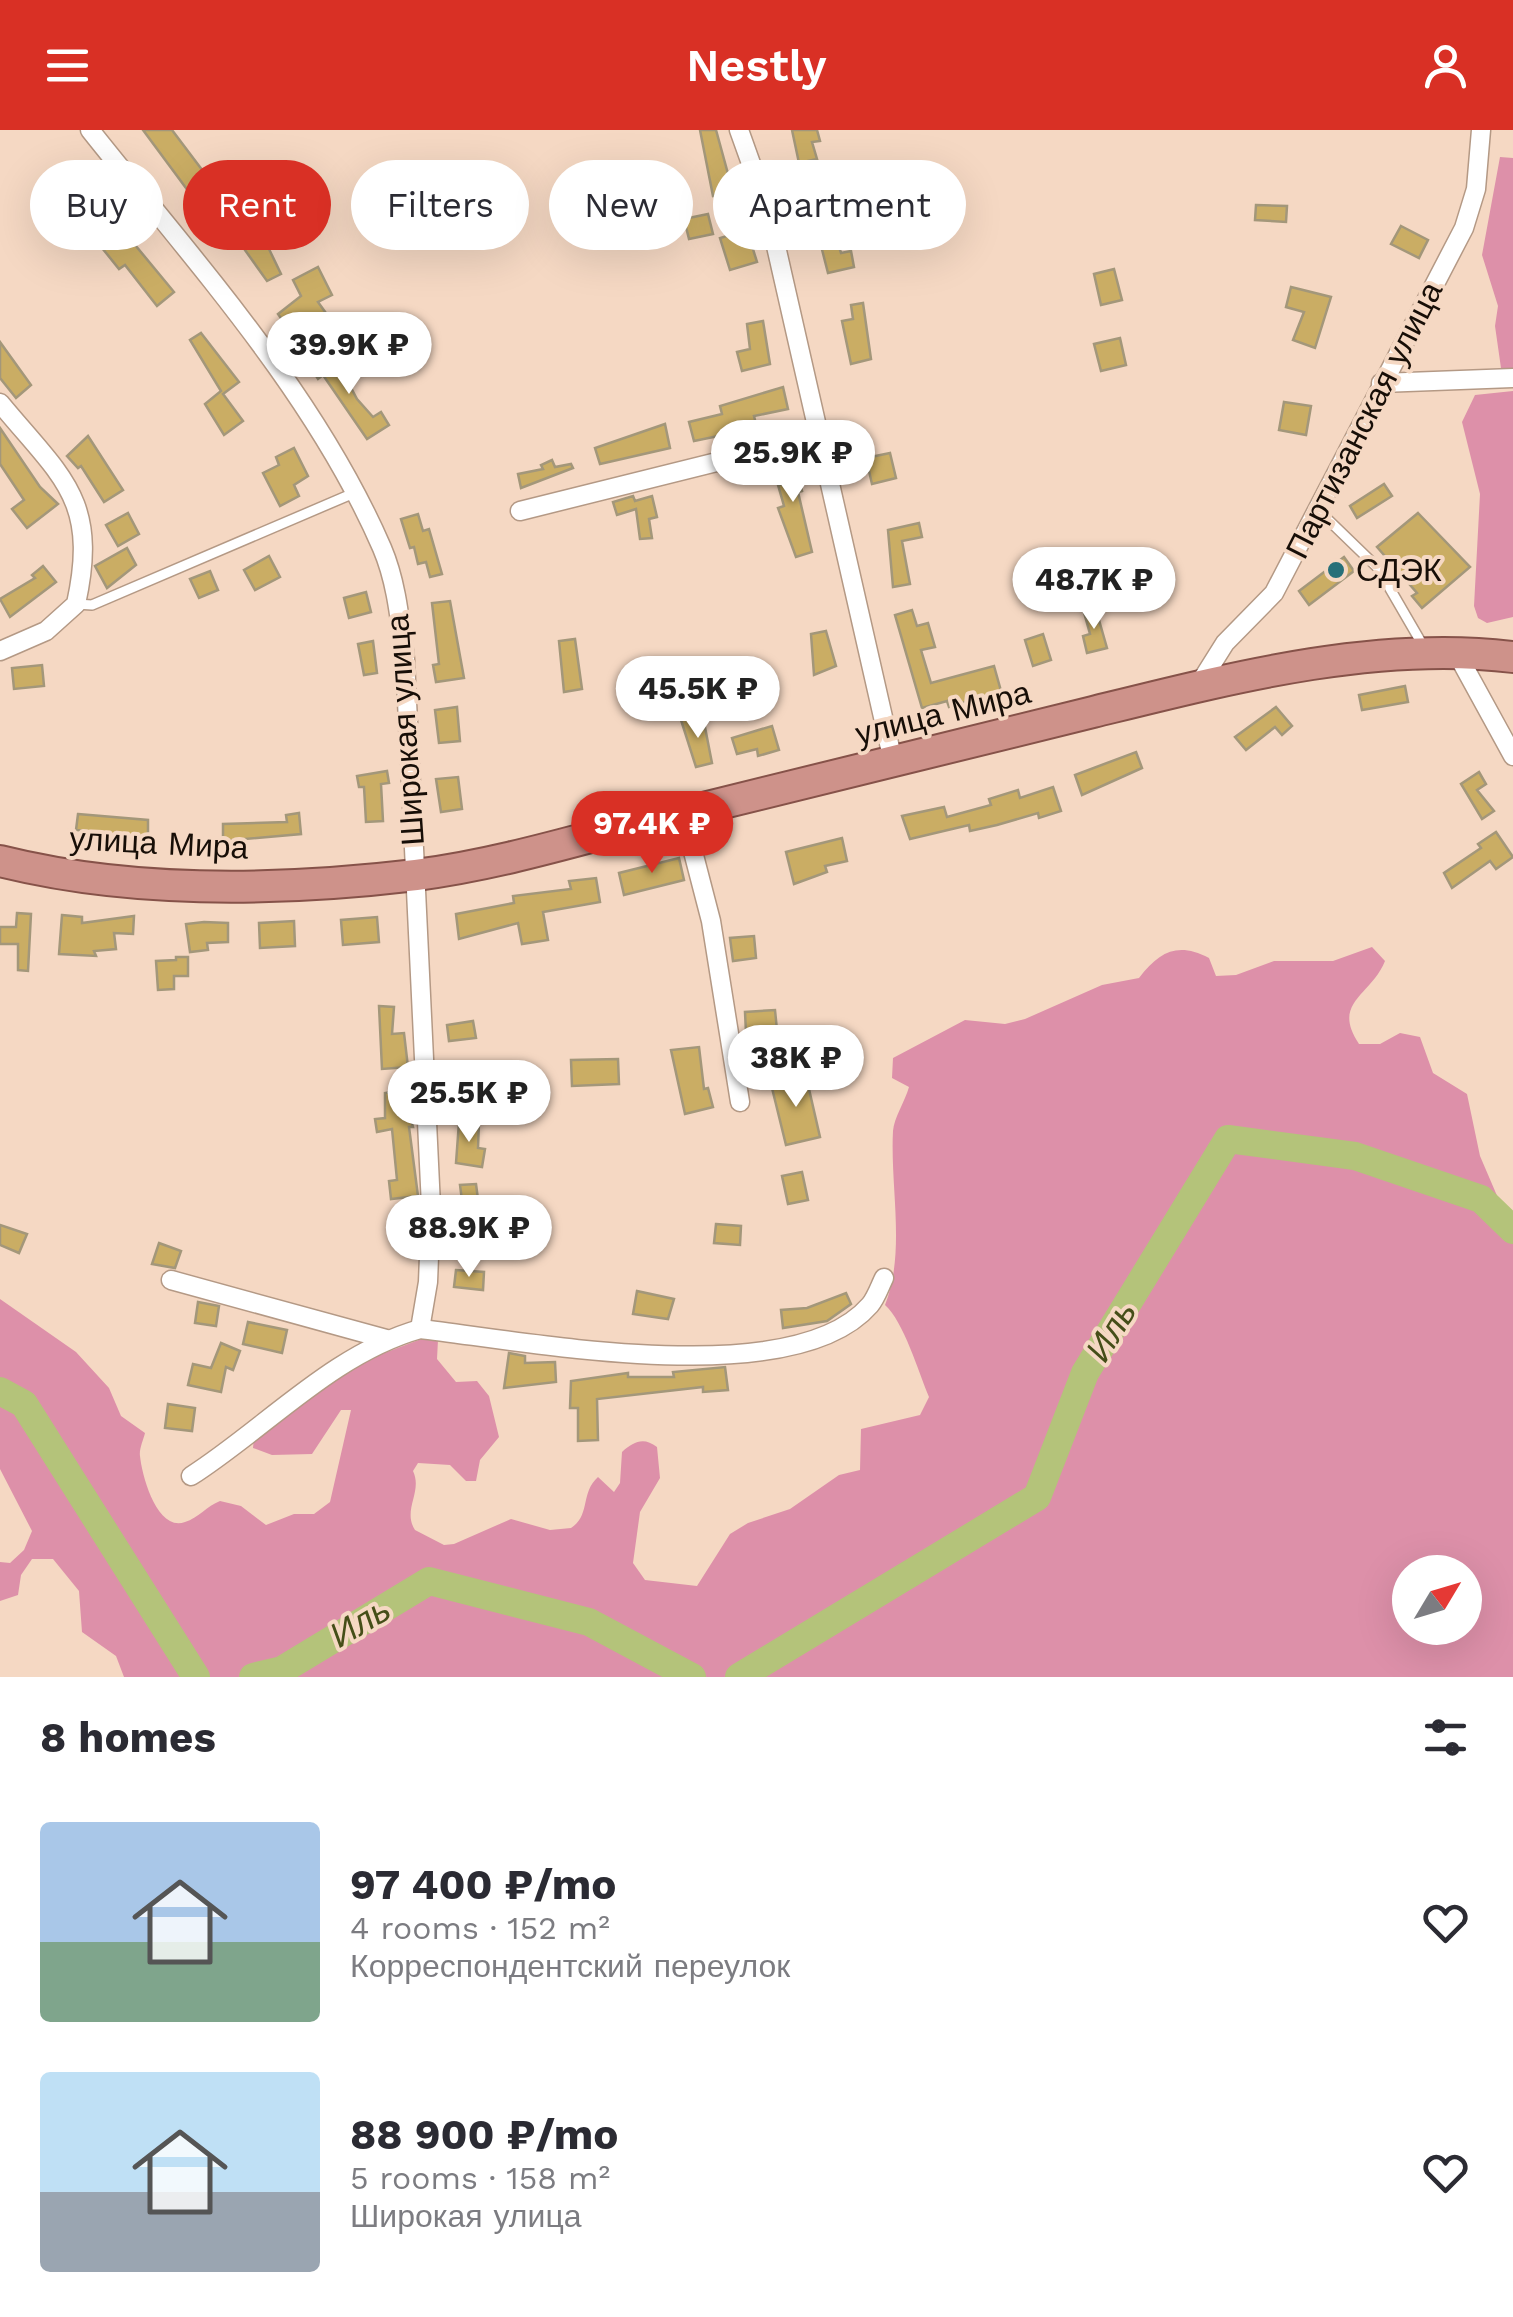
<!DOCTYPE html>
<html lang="en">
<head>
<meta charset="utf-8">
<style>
  :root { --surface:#fff; --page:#f7f7f7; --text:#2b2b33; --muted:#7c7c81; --accent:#d93025 }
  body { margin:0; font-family:"Work Sans",sans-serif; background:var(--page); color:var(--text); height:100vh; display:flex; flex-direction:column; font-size:38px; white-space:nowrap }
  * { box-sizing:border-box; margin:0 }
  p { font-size:32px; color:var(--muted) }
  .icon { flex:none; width:55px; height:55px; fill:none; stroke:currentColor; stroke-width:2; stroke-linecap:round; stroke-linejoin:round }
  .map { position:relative; height:1547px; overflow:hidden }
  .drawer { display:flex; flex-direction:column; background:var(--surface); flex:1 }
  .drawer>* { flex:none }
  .banner { position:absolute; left:30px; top:30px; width:1000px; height:90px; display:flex; gap:20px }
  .needle { width:65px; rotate:52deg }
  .controls { position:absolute; left:1392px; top:1425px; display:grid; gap:20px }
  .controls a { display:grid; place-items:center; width:90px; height:90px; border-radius:50%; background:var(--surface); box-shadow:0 10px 40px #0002; font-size:50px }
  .price { position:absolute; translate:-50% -85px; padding:0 22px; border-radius:35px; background:#fff; color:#222; font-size:32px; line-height:65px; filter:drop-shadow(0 2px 5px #0008) }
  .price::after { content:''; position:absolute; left:50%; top:60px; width:30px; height:22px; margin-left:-15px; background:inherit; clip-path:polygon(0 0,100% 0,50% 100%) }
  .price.on { background:var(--accent); color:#fff }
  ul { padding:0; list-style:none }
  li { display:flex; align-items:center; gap:30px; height:250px; padding:0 40px }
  li span { display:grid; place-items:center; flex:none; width:280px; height:200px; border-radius:10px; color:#555 }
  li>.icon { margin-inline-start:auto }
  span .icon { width:120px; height:120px; fill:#fffc; stroke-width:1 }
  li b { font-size:42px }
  h2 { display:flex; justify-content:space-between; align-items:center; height:120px; padding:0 40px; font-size:42px }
  .chip { padding:0 35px; border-radius:45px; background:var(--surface); box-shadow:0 10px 40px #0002; font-size:35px; line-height:90px }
  .chip.on { background:var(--accent); color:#fff }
  header { display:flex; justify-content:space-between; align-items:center; height:130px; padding:0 40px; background:var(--accent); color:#fff; font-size:45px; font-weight:600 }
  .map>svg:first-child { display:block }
</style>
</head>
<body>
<header><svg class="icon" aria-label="menu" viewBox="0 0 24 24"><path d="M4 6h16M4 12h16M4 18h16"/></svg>Nestly<svg class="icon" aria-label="person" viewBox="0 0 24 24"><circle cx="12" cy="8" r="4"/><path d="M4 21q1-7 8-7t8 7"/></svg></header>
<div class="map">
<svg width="1513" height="1547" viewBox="0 0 1513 1547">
  <rect width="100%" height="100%" fill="#f5d8c3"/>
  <g fill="#dd90a9" fill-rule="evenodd">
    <polygon points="1500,27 1513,28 1513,238 1501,238 1495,196 1498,176 1482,125"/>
    <polygon points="1513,261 1513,487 1487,493 1478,488 1474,476 1480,364 1462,292 1475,265"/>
    <path d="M1372,817L1385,831C1371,866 1331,872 1359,914H1380L1400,903L1420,907L1433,943L1467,964L1480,1026L1513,1103V1547H124L116,1526L82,1502L79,1461L53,1429H32L21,1445L18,1465L0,1471V1432L10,1433L24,1420L32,1401L0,1339V1169L76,1222L109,1258L121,1286L145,1303C143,1311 139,1319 140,1326C142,1346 157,1402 185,1392C198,1388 207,1376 220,1371L241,1376L266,1395L294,1384H314L330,1372L351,1280H341L312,1324L272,1325L253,1318L254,1307L361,1232L429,1206L438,1210L437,1229L456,1252L477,1251L489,1266L499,1307L480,1330L476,1351H466L450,1335L418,1333L413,1341C423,1362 402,1380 415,1400L444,1415L454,1414L511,1389L550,1400L571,1398C591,1385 580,1363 598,1347L614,1362L620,1353L622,1322C634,1311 644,1307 657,1317L660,1348L640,1382L633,1433L645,1450L697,1456L730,1404L748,1393L790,1379L839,1345L860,1340L861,1299L920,1285L929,1267C918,1241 904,1192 885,1175C906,1122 890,1058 893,1001C894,988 905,971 909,957L892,948L893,928L965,890L1005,894L1025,889L1102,855L1139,848C1160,821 1178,812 1209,828L1216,846L1236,845L1274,831H1333ZM1410,1442H1465V1498H1410Z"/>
  </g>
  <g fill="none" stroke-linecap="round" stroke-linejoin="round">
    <g stroke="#b4c37a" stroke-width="28">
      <polyline points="0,1261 24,1274 196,1547"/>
      <polyline points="253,1547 282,1540 429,1451 589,1492 692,1547"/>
      <polyline points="739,1547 1037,1367 1085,1243 1228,1009 1355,1026 1481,1069 1513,1100"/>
    </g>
  </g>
  <g fill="#caad64" stroke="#a3977a" stroke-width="2.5">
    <polygon points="143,0 172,0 255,110 262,104 272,116 269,119 281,144 267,151 235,106 226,112"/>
    <polygon points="700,0 716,0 733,62 713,66"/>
    <polygon points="792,0 817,0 820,11 812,12 817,29 799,33"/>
    <polygon points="79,51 105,84 95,91 114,114 126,104 174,162 157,176 125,135 119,139 90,103 81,81 66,63"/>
    <polygon points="839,57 844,77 823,82 818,63"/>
    <polygon points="1256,75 1287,76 1286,92 1255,90"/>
    <polygon points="708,84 713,104 689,109 684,89"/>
    <polygon points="832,95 841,123 851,121 854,137 828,143 817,100"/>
    <polygon points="1401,96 1428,110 1419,128 1391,114"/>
    <polygon points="747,100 757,132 730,140 720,108"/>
    <polygon points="318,137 332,165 318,172 328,186 295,208 278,184 301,166 293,150"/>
    <polygon points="1114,139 1122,170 1101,175 1094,144"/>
    <polygon points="1291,157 1331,167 1315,218 1293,210 1304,182 1286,177"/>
    <polygon points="863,173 871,229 851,234 842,191 853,189 851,175"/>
    <polygon points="763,191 770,234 742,241 737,222 750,219 747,194"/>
    <polygon points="201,203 239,252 223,264 243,291 224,305 205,274 221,261 190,210"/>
    <polygon points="1120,208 1126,235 1101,241 1094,214"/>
    <polygon points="0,212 31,255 16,268 0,248"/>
    <polygon points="333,224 357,269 373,287 381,282 389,295 367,309 323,245 318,249 311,238"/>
    <polygon points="783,257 788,279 754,286 757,298 694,311 689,292 722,284 720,276"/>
    <polygon points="1284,272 1311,276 1306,305 1279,300"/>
    <polygon points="665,294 670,318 600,334 595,318"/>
    <polygon points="0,298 40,357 58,374 27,398 12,379 24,370 0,334"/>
    <polygon points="88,306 123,360 104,372 81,336 78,338 67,326"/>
    <polygon points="294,318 308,346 294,355 299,366 280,376 263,343 279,335 276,327"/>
    <polygon points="890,323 896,348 872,354 866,328"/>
    <polygon points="802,324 804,332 796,334 802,361 798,362 812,422 796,427 778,378 784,376 778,355 783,354 777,330"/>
    <polygon points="552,330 555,337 571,334 573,338 521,358 518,344 543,339 541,335"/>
    <polygon points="1384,354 1392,366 1357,388 1350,376"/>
    <polygon points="633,366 635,371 652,366 657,387 649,389 652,408 640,409 636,379 617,385 613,372"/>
    <polygon points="128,383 139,404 118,416 106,395"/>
    <polygon points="1418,383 1470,437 1422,478 1412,466 1417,463 1377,417"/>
    <polygon points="418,384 423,401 429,399 442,444 430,447 426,432 418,434 414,417 410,418 401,389"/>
    <polygon points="919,393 922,407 902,411 910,454 893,457 888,400"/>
    <polygon points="127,418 136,435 107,458 95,436"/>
    <polygon points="269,426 280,447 255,460 244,440"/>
    <polygon points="1081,426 1088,451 1065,458 1058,433"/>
    <polygon points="1344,427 1354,441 1309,475 1299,461"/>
    <polygon points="43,436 56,452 10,487 0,469 35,448 32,445"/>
    <polygon points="210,441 218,460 199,468 190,449"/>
    <polygon points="366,462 371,482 349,488 344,468"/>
    <polygon points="450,471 464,548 436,552 433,535 439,534 432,473"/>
    <polygon points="1095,476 1107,518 1087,523 1083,506 1090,504 1083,479"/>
    <polygon points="912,480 917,496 928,493 935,517 921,520 931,553 994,536 1001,561 949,577 947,571 922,578 895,485"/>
    <polygon points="826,501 836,536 814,545 811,504"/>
    <polygon points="1043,504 1051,530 1033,536 1025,510"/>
    <polygon points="575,509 582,559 564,562 559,511"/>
    <polygon points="373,511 377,543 364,545 358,514"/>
    <polygon points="42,535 44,556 14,559 12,538"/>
    <polygon points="1405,556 1408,572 1362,580 1359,565"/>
    <polygon points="457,577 460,611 439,613 435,580"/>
    <polygon points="1276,577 1292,596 1282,605 1275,597 1246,620 1235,607"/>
    <polygon points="703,587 712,633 696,637 681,590"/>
    <polygon points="772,596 779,620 758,626 757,619 737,624 732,608"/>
    <polygon points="1136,622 1142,638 1082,665 1075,645"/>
    <polygon points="387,641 389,653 381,654 383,691 366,692 364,657 359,657 357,646"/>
    <polygon points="1479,642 1486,654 1477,660 1494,681 1482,689 1461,654"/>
    <polygon points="458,647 462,679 441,682 436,649"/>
    <polygon points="1053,657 1061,681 1039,688 1038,683 997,695 970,701 969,695 910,709 902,686 944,677 947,687 991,675 989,669 1018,660 1020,668"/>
    <polygon points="299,683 301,704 223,711 223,694 287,692 286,685"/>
    <polygon points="78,684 148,690 148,710 119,707 118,713 105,711 106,703 76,700"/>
    <polygon points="1496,702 1513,727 1496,739 1490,731 1452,758 1444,743 1481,718 1478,714"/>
    <polygon points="842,708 847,731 825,736 827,742 794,754 786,722"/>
    <polygon points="679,728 684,750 624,765 619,743"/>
    <polygon points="596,748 600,772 543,782 548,810 522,814 518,793 459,809 456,784 514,773 513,766 571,759 569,751"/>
    <polygon points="17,783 31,784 28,841 18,840 18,814 0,814 0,797 16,797"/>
    <polygon points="62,785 82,787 82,793 134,786 133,804 114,803 116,819 94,821 96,826 59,824"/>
    <polygon points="377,787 379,812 343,815 341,790"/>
    <polygon points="294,791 295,816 260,818 259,793"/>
    <polygon points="204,792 228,793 228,812 207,813 208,820 190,822 186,794"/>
    <polygon points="754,806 756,828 733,831 730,808"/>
    <polygon points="176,827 188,827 188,846 174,846 174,859 158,860 156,831 176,830"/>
    <polygon points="379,876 394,877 392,904 404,903 408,937 382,939"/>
    <polygon points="775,880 777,900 746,903 745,882"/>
    <polygon points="473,891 476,908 449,911 447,895"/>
    <polygon points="699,917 704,959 708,958 713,977 685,984 671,920"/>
    <polygon points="618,929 619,954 572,956 571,930"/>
    <polygon points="806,946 820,1007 786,1015 771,954"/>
    <polygon points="404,960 413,997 409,997 418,1066 391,1069 389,1051 397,1050 392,999 377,1002 375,989 385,988 385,963"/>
    <polygon points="459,992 479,993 478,1018 485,1019 482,1037 456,1033"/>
    <polygon points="802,1042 808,1070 788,1074 782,1046"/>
    <polygon points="476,1054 482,1100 466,1102 460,1055"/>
    <polygon points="716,1094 741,1096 740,1115 714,1113"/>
    <polygon points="0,1095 27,1104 19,1123 0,1115"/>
    <polygon points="159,1113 181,1121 175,1138 152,1134"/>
    <polygon points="456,1140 484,1142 483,1160 454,1157"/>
    <polygon points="637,1161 674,1169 668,1189 633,1184"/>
    <polygon points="846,1163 851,1174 827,1191 783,1198 781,1180 807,1178"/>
    <polygon points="198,1172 219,1176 216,1196 195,1193"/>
    <polygon points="248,1192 287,1200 282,1223 243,1214"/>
    <polygon points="221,1213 240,1221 233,1240 226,1237 221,1262 188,1255 193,1234 211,1238"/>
    <polygon points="509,1223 525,1226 525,1233 555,1232 556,1252 504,1258"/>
    <polygon points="725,1237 728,1260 703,1262 703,1257 597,1269 598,1310 578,1311 578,1278 570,1278 571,1251 628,1243 628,1247 674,1247 673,1242"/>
    <polygon points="168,1274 195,1278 192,1301 165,1298"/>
  </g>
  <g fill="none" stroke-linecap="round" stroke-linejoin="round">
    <defs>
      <g id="service">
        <polyline points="1318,380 1378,438 1425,519"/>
        <polyline points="76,474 92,475 354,363"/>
      </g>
      <g id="minor">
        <path d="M90,0C194,131 315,263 382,418C397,453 400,492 405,529L431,1076L428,1152L420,1199"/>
        <polyline points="739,0 768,81 893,631"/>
        <polyline points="1381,253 1513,248"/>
        <path d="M0,273C62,348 99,369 76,474L46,501L0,521"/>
        <polyline points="520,381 821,306"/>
        <polyline points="1456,522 1513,626"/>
        <polyline points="1198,556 1225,513 1274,463 1464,98 1476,59 1481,0"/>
        <polyline points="683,683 711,791 740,972"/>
        <polyline points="171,1150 386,1209"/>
        <path d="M191,1346C266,1298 332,1224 420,1199C526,1211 793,1264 870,1175C876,1168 880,1156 884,1148"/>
      </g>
      <path id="trunk" d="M0,731C132,764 281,761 416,745C510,733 602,702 695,680C828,647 960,615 1093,582C1227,549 1374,510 1513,527"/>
    </defs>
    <use href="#service" stroke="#b49985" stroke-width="12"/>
    <use href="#minor" stroke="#b49985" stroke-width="21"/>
    <use href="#trunk" stroke="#865249" stroke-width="34"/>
    <use href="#service" stroke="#fff" stroke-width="9"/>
    <use href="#minor" stroke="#fff" stroke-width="18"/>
    <use href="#trunk" stroke="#ce928a" stroke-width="30"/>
  </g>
  <circle fill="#277079" stroke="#f5d8c3" stroke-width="4" cx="1336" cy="440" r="10"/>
  <g text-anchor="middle" stroke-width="8" stroke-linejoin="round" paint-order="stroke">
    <g font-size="32" fill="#170e07" stroke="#f5d8c3">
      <text transform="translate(1364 290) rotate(-63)" y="11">Партизанская улица</text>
      <text transform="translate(943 583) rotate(-14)" y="11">улица Мира</text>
      <text transform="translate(405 600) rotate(-94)" y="11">Широкая улица</text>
      <text transform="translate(159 713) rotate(3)" y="11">улица Мира</text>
    </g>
    <g font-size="32" fill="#170e07" stroke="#f5d8c3" text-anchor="start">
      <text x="1356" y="451">СДЭК</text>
    </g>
    <g font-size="35" font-style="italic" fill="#454e18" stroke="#f5d8c3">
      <text transform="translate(1111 1201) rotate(-59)" y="12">Иль</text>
      <text transform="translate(360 1492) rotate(-31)" y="12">Иль</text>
    </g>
  </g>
</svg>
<div class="controls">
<a><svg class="needle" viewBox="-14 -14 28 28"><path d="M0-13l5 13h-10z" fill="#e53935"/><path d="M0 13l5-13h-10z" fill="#7c7c81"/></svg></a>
</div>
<b class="price" style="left:349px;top:267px">39.9K ₽</b>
<b class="price" style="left:793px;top:375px">25.9K ₽</b>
<b class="price" style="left:1094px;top:502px">48.7K ₽</b>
<b class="price" style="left:698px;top:611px">45.5K ₽</b>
<b class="price on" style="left:652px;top:746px">97.4K ₽</b>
<b class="price" style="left:796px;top:980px">38K ₽</b>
<b class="price" style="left:469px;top:1015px">25.5K ₽</b>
<b class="price" style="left:469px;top:1150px">88.9K ₽</b>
<div class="banner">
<a class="chip">Buy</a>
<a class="chip on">Rent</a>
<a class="chip">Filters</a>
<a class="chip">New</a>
<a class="chip">Apartment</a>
</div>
</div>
<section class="drawer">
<h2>8 homes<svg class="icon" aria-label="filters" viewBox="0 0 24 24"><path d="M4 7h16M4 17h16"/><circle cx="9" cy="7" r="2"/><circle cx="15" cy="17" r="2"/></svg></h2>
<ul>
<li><span style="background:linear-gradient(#a9c7e8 60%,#7fa58c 0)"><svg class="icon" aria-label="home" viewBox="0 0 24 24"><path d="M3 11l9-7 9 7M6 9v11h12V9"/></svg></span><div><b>97 400 ₽/mo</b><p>4 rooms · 152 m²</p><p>Корреспондентский переулок</p></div><svg class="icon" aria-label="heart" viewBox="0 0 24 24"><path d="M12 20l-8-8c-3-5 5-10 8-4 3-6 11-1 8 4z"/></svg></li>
<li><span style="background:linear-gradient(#bfe0f5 60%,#9aa5b1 0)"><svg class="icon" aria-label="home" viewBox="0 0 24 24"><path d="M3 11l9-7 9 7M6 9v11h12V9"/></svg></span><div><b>88 900 ₽/mo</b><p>5 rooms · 158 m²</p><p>Широкая улица</p></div><svg class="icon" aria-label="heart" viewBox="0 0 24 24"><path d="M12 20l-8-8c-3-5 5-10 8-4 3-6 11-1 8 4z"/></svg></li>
</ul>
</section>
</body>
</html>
